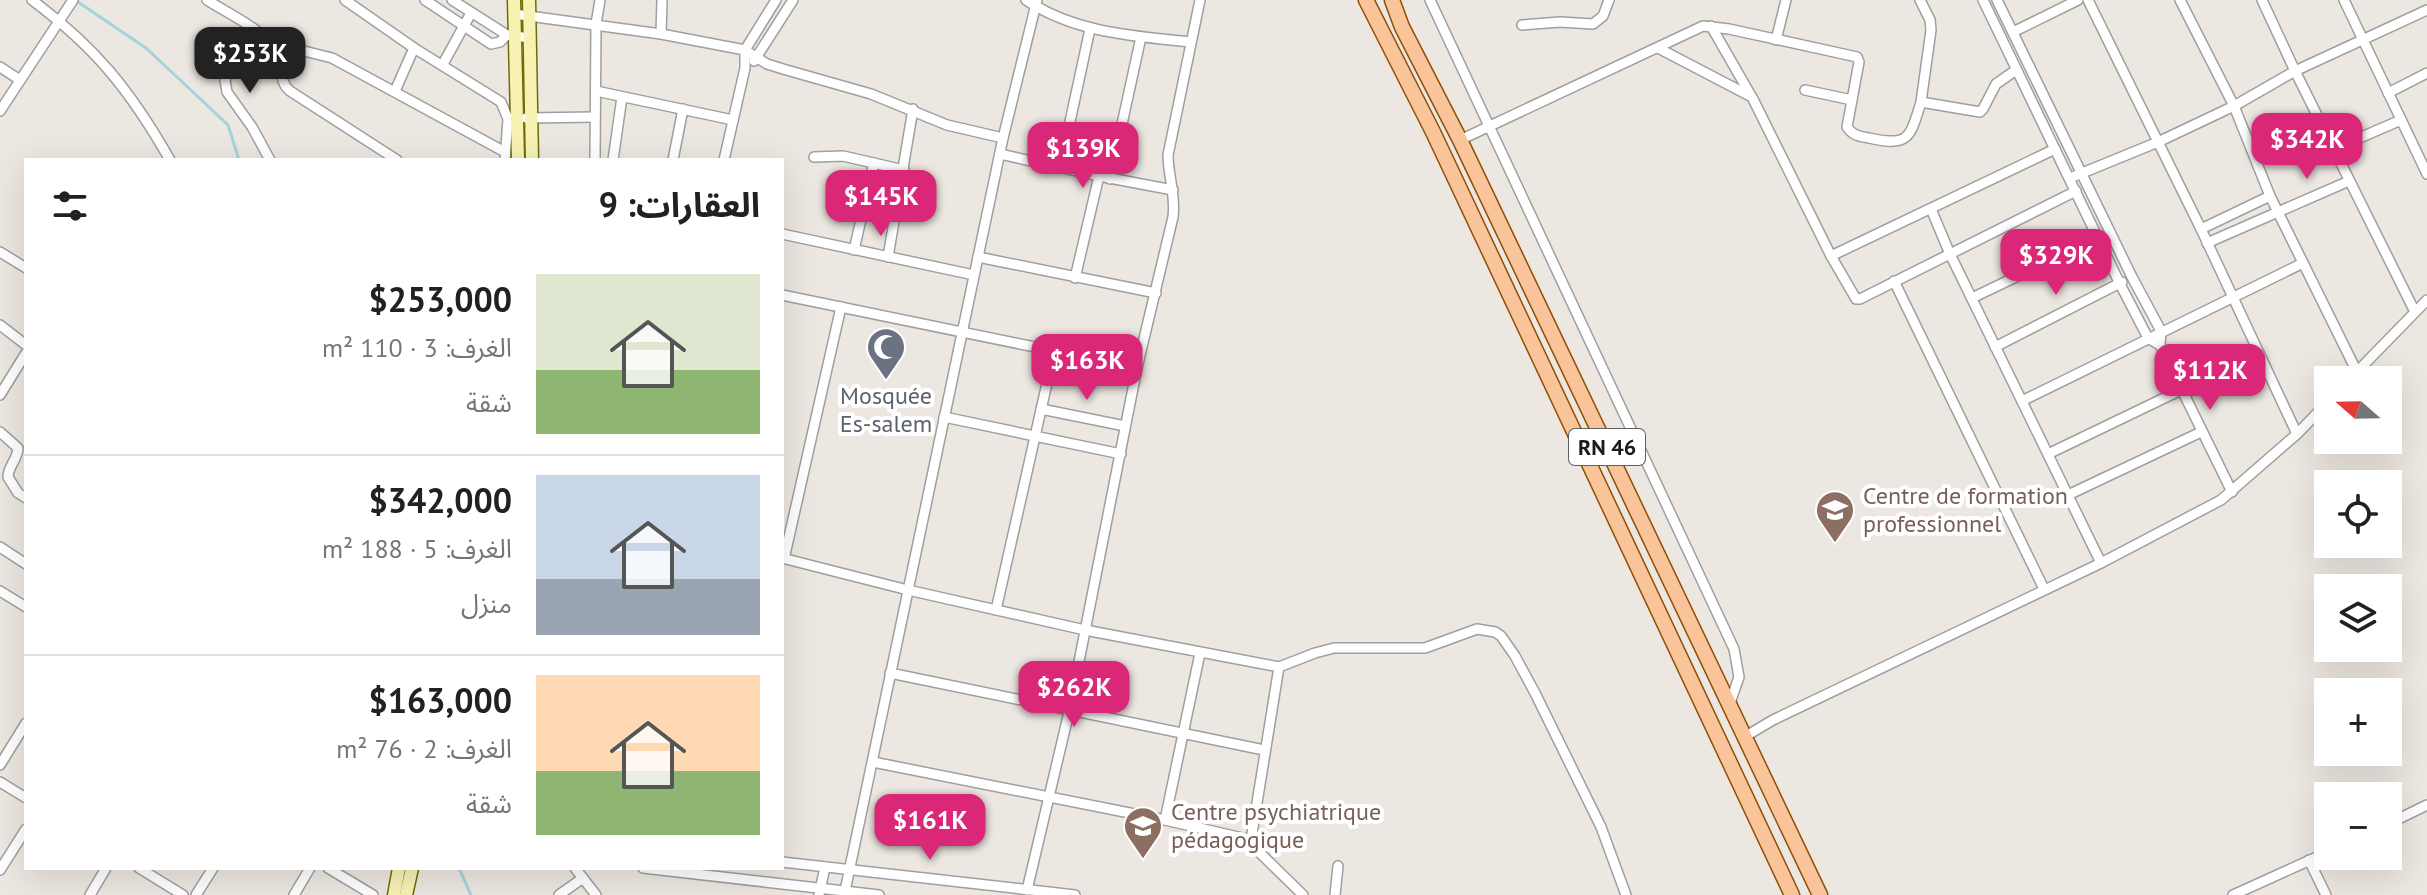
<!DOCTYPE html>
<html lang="ar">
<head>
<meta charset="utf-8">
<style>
  :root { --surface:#fff; --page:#f6f6f6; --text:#202124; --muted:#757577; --line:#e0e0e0; --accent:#db2777 }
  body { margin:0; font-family:"PT Sans","Noto Sans Arabic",sans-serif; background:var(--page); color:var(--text); direction:rtl; height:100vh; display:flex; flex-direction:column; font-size:30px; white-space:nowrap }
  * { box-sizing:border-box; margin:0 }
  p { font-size:26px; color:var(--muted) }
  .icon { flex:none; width:44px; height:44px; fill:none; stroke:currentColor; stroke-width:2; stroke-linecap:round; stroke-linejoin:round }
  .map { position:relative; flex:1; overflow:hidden; direction:ltr }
  .side { position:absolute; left:24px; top:158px; width:760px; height:712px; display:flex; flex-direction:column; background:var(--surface); border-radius:0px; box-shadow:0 8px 32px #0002; direction:rtl }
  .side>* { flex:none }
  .needle { width:52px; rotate:290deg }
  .tools { position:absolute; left:2314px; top:366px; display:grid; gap:16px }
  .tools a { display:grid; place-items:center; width:88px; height:88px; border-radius:0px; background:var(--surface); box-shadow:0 8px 32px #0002; font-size:40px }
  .price { position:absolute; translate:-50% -68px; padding:0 18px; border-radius:16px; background:var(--accent); color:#fff; font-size:26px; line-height:52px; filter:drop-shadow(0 2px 4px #0008) }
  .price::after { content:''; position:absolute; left:50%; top:48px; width:24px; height:18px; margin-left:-12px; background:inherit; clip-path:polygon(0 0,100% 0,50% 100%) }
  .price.selected { background:#222; color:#fff }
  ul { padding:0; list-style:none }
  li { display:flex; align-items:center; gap:24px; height:200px; padding:0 24px }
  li+li { border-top:2px solid var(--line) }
  li span { display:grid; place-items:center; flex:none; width:224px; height:160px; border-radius:0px; color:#555 }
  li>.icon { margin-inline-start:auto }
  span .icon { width:96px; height:96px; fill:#fffc; stroke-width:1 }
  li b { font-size:34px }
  h2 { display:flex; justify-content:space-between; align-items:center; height:96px; padding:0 24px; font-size:34px }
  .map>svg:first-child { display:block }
</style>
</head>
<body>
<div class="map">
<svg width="2427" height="895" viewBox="0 0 2427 895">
  <rect width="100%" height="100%" fill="#ede7e1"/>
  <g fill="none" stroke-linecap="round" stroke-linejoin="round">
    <g stroke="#a2d4da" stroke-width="3">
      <polyline points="75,0 146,48 228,125 239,160"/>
      <polyline points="459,868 471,895"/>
    </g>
    <defs>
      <g id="street">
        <path d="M32,0C96,48 130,90 170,160"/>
        <path d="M207,0C230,15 266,30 278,55C284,68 278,81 290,91L397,160"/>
        <polyline points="345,0 414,48 501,102 508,119 505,160"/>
        <polyline points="425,0 491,44 500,42 507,35"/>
        <polyline points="452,0 507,35 530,38"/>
        <path d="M1026,0C1075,33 1134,36 1190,42"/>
        <polyline points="1430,0 1734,649 1739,677 1730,703"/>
        <polyline points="1920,0 1930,20 1931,30 1921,102"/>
        <polyline points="1983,0 2120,284 2148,338 2160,345"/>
        <polyline points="1997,0 2132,277 2161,331 2160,345 2232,492"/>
        <polyline points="2088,0 2201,229 2297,434"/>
        <polyline points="2180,0 2234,106 2270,196 2357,372"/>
        <polyline points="2262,0 2295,71 2415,312"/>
        <polyline points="2344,0 2427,174"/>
        <polyline points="514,14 661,34 745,50 767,64 783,69 871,94 947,125 1003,138"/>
        <polyline points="1522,25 1560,22 1593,24 1603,16 1609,0"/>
        <polyline points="1711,26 1750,94"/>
        <polyline points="251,29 225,80 227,92 252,127 270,160"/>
        <polyline points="2013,32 2078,0"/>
        <polyline points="661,34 662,0"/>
        <polyline points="1776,40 1786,0"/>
        <polyline points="1658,48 1752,97 1831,256 1856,299 1860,299 2076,191"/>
        <polyline points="277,53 300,50 332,58 505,152"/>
        <polyline points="754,61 793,0"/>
        <polyline points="443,64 471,13"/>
        <polyline points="0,67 20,80"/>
        <polyline points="1805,90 1852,100"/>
        <polyline points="395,91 414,48"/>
        <polyline points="596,91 733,120"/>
        <polyline points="2388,93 2427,73"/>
        <polyline points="0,111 73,0"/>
        <polyline points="526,118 595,117"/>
        <path d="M1460,140L1703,26L1729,29L1857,57L1859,62L1847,127C1853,136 1859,136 1869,138C1909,147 1910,138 1921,102L1980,112L1983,109L1996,84L2016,70"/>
        <polyline points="2334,149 2401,120"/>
        <polyline points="1000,154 1099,176 1173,190"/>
        <polyline points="814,157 843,156 904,170"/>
        <polyline points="595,160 596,24 600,0"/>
        <polyline points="613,160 622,97"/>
        <polyline points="673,160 683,109"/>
        <polyline points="724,160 745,68 745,50 776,0"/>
        <polyline points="1060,168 1090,29"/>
        <polyline points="2070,178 2158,142 2234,106 2295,71 2427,10"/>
        <polyline points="1110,179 1141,37"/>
        <polyline points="1931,209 1950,254 2101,563"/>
        <polyline points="2201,229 2270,196"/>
        <polyline points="782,234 974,275"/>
        <polyline points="2207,243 2349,181"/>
        <polyline points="854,250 874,163"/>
        <polyline points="0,252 26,268"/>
        <polyline points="1831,256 2055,149"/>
        <polyline points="888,257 913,109"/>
        <polyline points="978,257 1156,293"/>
        <polyline points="1075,278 1099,176"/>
        <polyline points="1894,281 2044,589"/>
        <polyline points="782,295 1137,368"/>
        <polyline points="1972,298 2099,237"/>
        <polyline points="0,325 26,345"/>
        <polyline points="1995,347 2122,282"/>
        <polyline points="2349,380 2427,300"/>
        <polyline points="0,395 26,353"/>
        <polyline points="2022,401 2303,263"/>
        <polyline points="1041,409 1125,426"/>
        <polyline points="944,417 1121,454"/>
        <path d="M0,432L18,448C18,459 8,466 8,477L18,493L26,498"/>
        <polyline points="2048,454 2181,390"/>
        <polyline points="2068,495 2201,432"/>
        <polyline points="0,547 26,564"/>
        <polyline points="782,558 908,590 1085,630 1279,667 1251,840 1260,853 1303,895"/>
        <polyline points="784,559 841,307"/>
        <polyline points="0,591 26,607"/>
        <polyline points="996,610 1054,352"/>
        <polyline points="1279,667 1315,653 1334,648 1425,648 1477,629 1495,632 1501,636 1515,656 1535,693 1601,827 1626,895"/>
        <polyline points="890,673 1264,750"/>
        <polyline points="1746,736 1773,720 2101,563 2221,500 2297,434 2328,402"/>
        <polyline points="873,762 1165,820 1251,840"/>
        <polyline points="0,765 26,723"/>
        <polyline points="0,782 26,798"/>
        <polyline points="1165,820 1200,653"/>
        <polyline points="2388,824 2427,805"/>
        <polyline points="2309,860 2326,895"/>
        <polyline points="782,862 1075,895"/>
        <polyline points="139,868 183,895"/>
        <polyline points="328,868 373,895"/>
        <polyline points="575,868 596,895"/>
        <polyline points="643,868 879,895"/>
        <polyline points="0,870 26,829"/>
        <path d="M1027,890L1069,712L1137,368L1173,217C1176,195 1168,176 1168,155L1200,0"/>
        <polyline points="845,891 1003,138 1037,0"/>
        <polyline points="90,895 106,868"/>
        <polyline points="196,895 213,868"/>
        <polyline points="294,895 310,868"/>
        <polyline points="559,895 583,878"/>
        <polyline points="819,895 825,867"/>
        <polyline points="1335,895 1338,866"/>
        <polyline points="2233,895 2328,852"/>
      </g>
      <g id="secondary">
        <polyline points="514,0 518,160"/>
        <polyline points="529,0 532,160"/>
        <polyline points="394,895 399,868"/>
        <polyline points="406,895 412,868"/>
      </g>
      <g id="primary">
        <polyline points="1366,0 1433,132 1792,895"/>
        <polyline points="1392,0 1402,27 1460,140 1820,895"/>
      </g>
    </defs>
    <use href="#street" stroke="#9f9f9f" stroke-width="12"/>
    <use href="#secondary" stroke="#6d6c07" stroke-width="15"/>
    <use href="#primary" stroke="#8f4f04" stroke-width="17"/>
    <use href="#street" stroke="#fff" stroke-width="9"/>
    <use href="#secondary" stroke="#f7f2b4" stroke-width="12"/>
    <use href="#primary" stroke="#f9c49a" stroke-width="14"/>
  </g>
  <defs>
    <symbol id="mosque-pin" viewBox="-11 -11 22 30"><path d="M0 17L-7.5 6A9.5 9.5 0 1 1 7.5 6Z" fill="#6b7280" stroke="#fff"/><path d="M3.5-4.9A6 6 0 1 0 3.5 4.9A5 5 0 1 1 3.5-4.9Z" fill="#fff"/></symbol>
    <symbol id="university-pin" viewBox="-11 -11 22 30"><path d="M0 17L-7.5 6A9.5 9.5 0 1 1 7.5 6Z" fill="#8d6e63" stroke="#fff"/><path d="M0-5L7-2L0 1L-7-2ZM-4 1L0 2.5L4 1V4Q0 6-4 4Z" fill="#fff"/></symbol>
    <symbol id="school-pin" viewBox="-11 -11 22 30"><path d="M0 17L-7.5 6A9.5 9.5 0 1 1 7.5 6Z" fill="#8d6e63" stroke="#fff"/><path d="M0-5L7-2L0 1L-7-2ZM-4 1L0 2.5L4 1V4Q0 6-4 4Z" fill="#fff"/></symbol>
  </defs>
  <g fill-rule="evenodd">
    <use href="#mosque-pin" x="864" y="325" width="44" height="60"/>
    <use href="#university-pin" x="1813" y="488" width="44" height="60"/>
    <use href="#school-pin" x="1121" y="804" width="44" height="60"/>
  </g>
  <g text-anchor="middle" stroke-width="8" stroke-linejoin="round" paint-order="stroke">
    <rect fill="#fff" stroke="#5f5f5f" stroke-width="2" x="1569" y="429" width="76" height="36" rx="6"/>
    <g font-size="22" font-weight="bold" fill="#1b1b1b">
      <text x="1607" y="455">RN 46</text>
    </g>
    <g font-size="24" fill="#5b616d" stroke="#fff">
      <text x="886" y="404">Mosquée<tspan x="886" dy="28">Es-salem</tspan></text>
    </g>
    <g font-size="24" fill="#785e54" stroke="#fff" text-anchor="start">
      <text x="1863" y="504">Centre de formation<tspan x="1863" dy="28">professionnel</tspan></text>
      <text x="1171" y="820">Centre psychiatrique<tspan x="1171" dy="28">pédagogique</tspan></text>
    </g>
  </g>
</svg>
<div class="tools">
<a><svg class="needle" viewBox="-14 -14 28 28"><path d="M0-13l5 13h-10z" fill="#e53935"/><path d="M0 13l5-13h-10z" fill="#757577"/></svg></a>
<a><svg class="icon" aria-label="locate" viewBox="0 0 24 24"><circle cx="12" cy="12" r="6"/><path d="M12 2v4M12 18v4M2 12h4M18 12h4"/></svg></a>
<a><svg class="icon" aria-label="layers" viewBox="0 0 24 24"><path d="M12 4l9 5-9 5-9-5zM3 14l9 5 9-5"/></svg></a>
<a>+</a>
<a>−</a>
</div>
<b class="price selected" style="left:250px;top:95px">$253K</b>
<b class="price" style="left:2307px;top:181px">$342K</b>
<b class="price" style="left:1083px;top:190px">$139K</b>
<b class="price" style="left:881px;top:238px">$145K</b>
<b class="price" style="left:2056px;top:297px">$329K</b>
<b class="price" style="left:1087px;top:402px">$163K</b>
<b class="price" style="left:2210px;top:412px">$112K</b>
<b class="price" style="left:1074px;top:729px">$262K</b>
<b class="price" style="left:930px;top:862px">$161K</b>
<section class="side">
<h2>العقارات: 9<svg class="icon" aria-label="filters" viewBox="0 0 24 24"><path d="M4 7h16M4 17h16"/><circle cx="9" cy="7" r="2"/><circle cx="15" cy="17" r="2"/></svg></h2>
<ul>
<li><span style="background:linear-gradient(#dfe7d0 60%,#8fb573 0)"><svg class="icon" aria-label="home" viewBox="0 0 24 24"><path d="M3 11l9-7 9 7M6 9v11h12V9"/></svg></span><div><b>$253,000</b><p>الغرف: 3 · 110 m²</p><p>شقة</p></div></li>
<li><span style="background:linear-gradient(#c9d6e8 65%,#9aa5b1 0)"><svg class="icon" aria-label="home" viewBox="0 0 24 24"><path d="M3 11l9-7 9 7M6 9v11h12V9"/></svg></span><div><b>$342,000</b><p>الغرف: 5 · 188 m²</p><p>منزل</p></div></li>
<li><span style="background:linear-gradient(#ffd9b3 60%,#8fb573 0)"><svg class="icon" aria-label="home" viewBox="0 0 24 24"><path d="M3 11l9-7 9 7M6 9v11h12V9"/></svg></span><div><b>$163,000</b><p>الغرف: 2 · 76 m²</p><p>شقة</p></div></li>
</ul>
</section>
</div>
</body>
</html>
